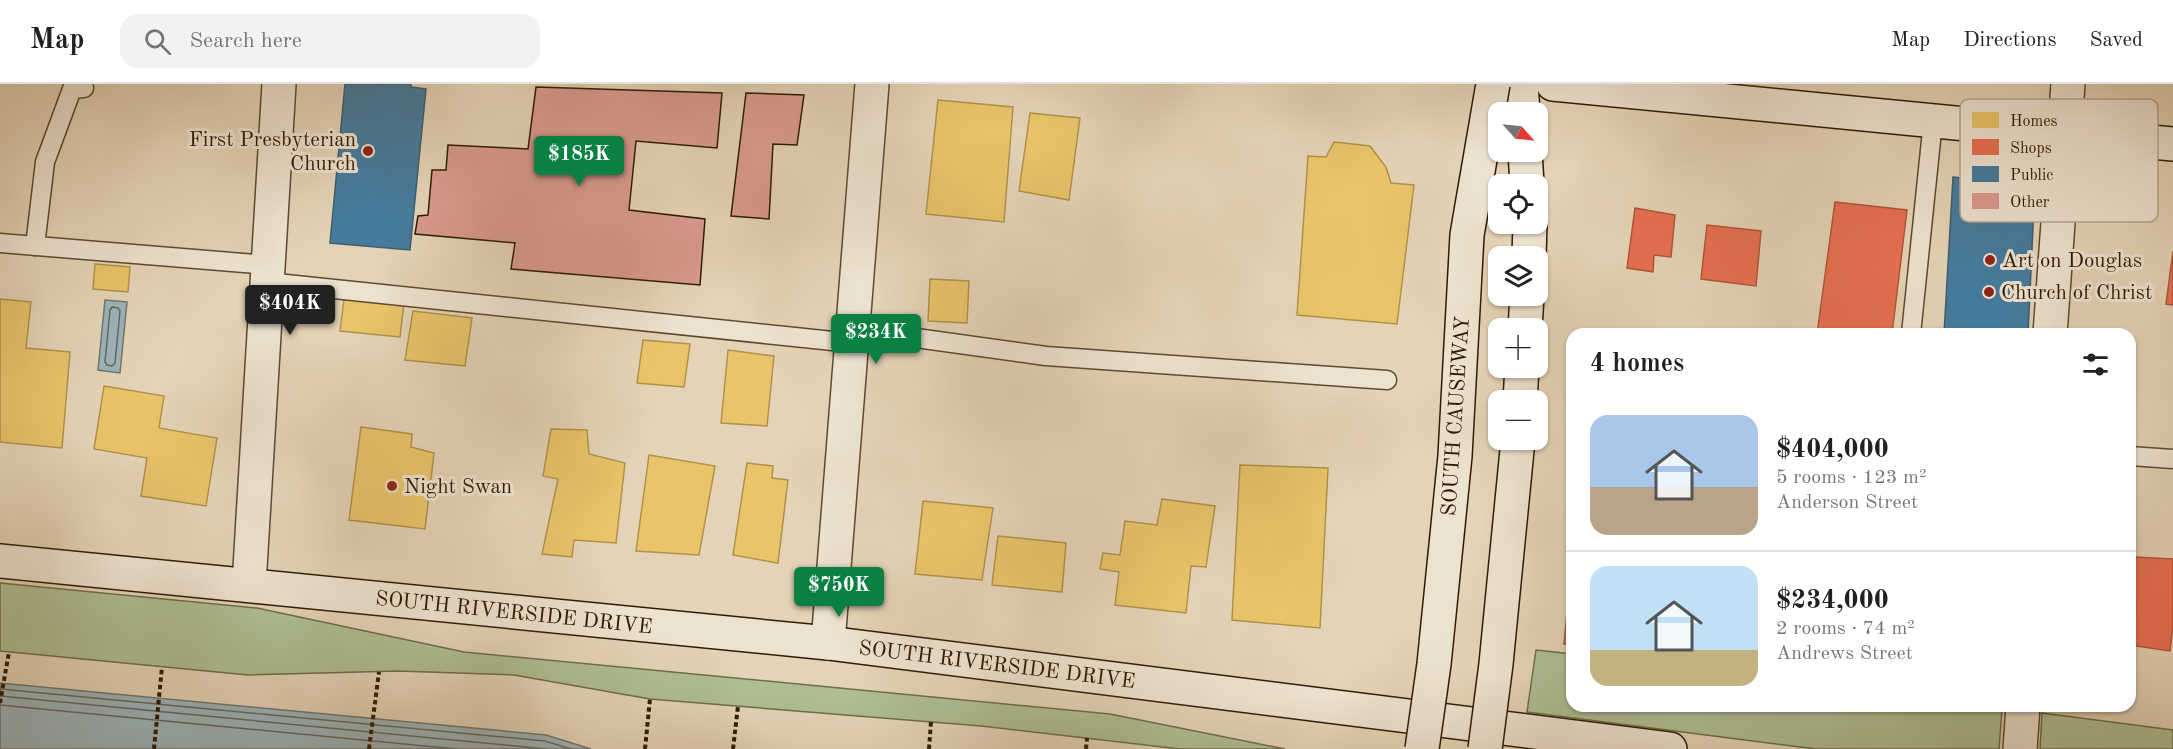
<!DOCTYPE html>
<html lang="en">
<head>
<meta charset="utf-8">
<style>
  :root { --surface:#fff; --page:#f2f2f2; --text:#202124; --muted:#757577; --line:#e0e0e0; --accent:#0b8043 }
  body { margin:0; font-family:"Old Standard TT",serif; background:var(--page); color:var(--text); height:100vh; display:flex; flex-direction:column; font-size:22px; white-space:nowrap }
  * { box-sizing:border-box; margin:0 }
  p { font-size:20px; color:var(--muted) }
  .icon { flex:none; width:33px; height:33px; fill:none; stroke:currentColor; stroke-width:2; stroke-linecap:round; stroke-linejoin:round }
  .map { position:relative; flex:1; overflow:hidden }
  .sheet { position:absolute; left:1566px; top:244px; width:570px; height:384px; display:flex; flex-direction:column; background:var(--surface); border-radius:18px; box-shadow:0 2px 4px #0004 }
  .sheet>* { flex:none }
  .needle { width:39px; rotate:117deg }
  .controls { position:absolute; left:1488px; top:18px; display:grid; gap:12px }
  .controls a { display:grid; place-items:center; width:60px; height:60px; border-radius:12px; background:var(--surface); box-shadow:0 2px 4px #0004; font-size:30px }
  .price { position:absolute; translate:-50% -51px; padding:0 14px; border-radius:6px; background:var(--accent); color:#fff; font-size:20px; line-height:39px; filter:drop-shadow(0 2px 3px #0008) }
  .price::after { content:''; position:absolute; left:50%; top:36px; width:18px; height:14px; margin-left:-9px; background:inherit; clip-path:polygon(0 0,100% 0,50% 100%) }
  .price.on { background:#222; color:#fff }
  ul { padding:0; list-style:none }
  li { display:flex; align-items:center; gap:18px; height:150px; padding:0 24px }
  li+li { border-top:2px solid var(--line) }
  li span { display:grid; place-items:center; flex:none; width:168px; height:120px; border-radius:18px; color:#555 }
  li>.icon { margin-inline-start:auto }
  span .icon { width:72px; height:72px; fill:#fffc; stroke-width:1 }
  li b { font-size:26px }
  h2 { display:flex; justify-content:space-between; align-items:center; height:72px; padding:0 24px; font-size:26px }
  header { display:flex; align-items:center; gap:36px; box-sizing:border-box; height:84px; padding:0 30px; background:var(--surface); border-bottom:2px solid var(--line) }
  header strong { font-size:28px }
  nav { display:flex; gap:33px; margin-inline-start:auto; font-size:21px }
  .search { width:420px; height:54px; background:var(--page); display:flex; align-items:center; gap:15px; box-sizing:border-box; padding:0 21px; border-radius:18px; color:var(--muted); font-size:22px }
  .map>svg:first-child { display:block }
</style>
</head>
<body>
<header>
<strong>Map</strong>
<div class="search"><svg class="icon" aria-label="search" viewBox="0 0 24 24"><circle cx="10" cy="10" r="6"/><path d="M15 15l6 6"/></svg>Search here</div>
<nav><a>Map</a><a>Directions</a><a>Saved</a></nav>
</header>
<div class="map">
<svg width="2173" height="665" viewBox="0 0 2173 665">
  <rect width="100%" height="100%" fill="#e4d3b6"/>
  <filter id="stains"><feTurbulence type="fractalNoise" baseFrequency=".00333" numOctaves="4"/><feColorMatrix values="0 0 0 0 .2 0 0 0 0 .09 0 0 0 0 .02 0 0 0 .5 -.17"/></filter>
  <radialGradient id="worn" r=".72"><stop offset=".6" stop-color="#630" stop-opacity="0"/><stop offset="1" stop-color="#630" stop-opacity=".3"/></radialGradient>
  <g fill="#aebe93" stroke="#6e6d4a" stroke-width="1.5">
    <polygon points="0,499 257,524 464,568 1110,630 1285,665 1180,665 981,642 650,615 514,591 398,587 248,591 0,567"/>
    <polygon points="1536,566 1572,570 1572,622 1986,623 2002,625 1999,665 1816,665 1527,628"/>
    <polygon points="2042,629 2173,646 2173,665 2040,665"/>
  </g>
  <g fill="#9cb4ba" stroke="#707770" stroke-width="1.5">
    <polygon points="105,216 127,218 120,289 98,286"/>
    <polygon points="0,599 546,651 591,665 0,665"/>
  </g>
  <g fill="#e9c46a" stroke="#b1924b" stroke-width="1.5">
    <polygon points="938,16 1013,23 1004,138 926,130"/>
    <polygon points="1030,29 1080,34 1069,116 1019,107"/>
    <polygon points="1334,58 1370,62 1386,83 1391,99 1414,101 1397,240 1297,231 1308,72 1326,73"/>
    <polygon points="95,180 130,183 128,208 93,205"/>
    <polygon points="930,195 969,197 967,239 928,237"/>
    <polygon points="0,215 31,218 26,264 70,268 62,364 0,358"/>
    <polygon points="344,215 404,219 400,253 340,247"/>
    <polygon points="413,227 472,234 465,282 405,276"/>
    <polygon points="643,256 690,260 684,303 637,299"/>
    <polygon points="728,266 774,272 767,342 721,339"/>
    <polygon points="104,302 164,312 159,344 217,354 206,422 141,412 147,374 94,365"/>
    <polygon points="361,343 412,350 411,363 434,369 425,445 349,436"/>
    <polygon points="551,345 587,346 589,370 625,379 616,459 574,456 572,473 542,470 558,395 543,392"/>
    <polygon points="649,371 715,382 699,471 636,467"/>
    <polygon points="747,379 773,382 772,394 788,396 778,479 733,471"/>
    <polygon points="1240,381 1328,384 1320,544 1232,536"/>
    <polygon points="1162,415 1215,422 1206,483 1191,482 1186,529 1115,521 1119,488 1100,485 1103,469 1120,471 1125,437 1157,441"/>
    <polygon points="923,417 993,424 982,496 915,490"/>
    <polygon points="998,452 1066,459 1062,508 992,501"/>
  </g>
  <g fill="#e76f51" stroke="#b05639" stroke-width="1.5">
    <polygon points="1835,118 1907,126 1892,250 1817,250"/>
    <polygon points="1635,124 1675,131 1671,173 1654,171 1653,188 1627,184"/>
    <polygon points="1707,141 1761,147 1756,202 1701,195"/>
    <polygon points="2173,167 2173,221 2166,220"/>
    <polygon points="2135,473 2173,475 2173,542 2170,567 2130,561 2130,488"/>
    <polygon points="1572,477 1572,561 1564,560"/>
  </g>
  <g fill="#457b9d" stroke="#3e5e6e" stroke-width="1.5">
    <polygon points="345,0 411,0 411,3 426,5 410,166 330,159"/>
    <polygon points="1953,93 2035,101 2028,250 1944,250"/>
  </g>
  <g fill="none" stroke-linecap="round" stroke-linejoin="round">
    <g stroke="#65685e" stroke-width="1.5">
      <polygon points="112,223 118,224 120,227 115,279 112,282 107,281 105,278 110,226"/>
      <polyline points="0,605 545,657 571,665"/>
      <polyline points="0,612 546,665"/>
      <polyline points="0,621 456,665"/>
    </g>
  </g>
  <g fill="#d99a8d" stroke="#2e1c02" stroke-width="1.5">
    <polygon points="536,3 722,9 717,64 636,57 629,126 705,135 700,201 511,185 515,159 415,150 418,132 428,131 432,86 446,86 448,61 528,65"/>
    <polygon points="746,9 804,11 797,61 773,60 769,135 731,132"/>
  </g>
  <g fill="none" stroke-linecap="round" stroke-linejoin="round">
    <defs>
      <g id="lane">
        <polyline points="0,159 268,181"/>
        <polyline points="35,162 45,78 72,5 84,4"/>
        <polyline points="267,198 852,259"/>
        <polyline points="1911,250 1933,37"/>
        <polyline points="852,253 909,253 1046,272 1387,296"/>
        <polyline points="2130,372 2173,375"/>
      </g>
      <g id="street">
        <polyline points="2050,250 2068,0"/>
        <polyline points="249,501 279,0"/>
        <polyline points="828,559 872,0"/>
        <polyline points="2020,665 2023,622"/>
      </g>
      <g id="secondary">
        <polyline points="1521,0 1523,28"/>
        <polyline points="1553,0 2173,60"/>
        <polyline points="1525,68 1527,100"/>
        <polyline points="1529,172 1530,140"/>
        <polyline points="1525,244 1527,212"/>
        <polyline points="1520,316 1522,284"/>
        <polyline points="0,477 828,559 1670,665"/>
      </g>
    </defs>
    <use href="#lane" stroke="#5c4a2f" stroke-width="21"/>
    <use href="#street" stroke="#5c4a2f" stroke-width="36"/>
    <use href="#secondary" stroke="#2e1c02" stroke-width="36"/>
    <g stroke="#2e1c02" stroke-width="4" stroke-dasharray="4.5 3" stroke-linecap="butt">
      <polyline points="0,619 9,568"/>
      <polyline points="154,665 162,583"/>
      <polyline points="369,665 379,588"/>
      <polyline points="645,665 650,615"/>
      <polyline points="733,665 738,622"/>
      <polyline points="929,665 931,638"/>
      <polyline points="1086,665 1087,654"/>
    </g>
    <use href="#lane" stroke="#ede2d0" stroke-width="18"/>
    <use href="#street" stroke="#ede2d0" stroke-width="33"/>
    <use href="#secondary" stroke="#ede2d0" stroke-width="33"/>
    <defs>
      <g id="secondary-bridge">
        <polyline points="1422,665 1434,580 1455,372 1467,151 1493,0"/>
        <polyline points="1485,665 1496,580 1518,356"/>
      </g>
    </defs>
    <use href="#secondary-bridge" stroke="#2e1c02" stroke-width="36" stroke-linecap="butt"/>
    <use href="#secondary-bridge" stroke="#ede2d0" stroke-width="33"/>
  </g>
  <g fill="#8f2418" stroke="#ede2d0" stroke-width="2">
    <circle cx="368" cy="67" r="6"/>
    <circle cx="1990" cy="176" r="6"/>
    <circle cx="1989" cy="208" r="6"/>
    <circle cx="392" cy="402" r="6"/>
  </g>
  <g text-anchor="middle" stroke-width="6" stroke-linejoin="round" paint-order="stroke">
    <g font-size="21" fill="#2e1c02" stroke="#ede2d0" text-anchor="start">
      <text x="356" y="62" text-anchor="end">First Presbyterian<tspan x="356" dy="24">Church</tspan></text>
      <text x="2002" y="183">Art on Douglas</text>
      <text x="2001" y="215">Church of Christ</text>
      <text x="404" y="409">Night Swan</text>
    </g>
    <g font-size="21" fill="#2e1c02" stroke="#ede2d0">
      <text transform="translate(1455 332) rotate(-86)" y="7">SOUTH CAUSEWAY</text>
      <text transform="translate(514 528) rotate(6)" y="7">SOUTH RIVERSIDE DRIVE</text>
      <text transform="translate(997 580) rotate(7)" y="7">SOUTH RIVERSIDE DRIVE</text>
    </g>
  </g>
  <rect x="1960" y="15" width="198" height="123" rx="9" fill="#ede2d0" stroke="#b4a792" stroke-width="1.5"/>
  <rect x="1972" y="28" width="27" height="16" fill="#e9c46a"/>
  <rect x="1972" y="55" width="27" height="16" fill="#e76f51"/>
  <rect x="1972" y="82" width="27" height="16" fill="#457b9d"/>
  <rect x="1972" y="109" width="27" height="16" fill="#d99a8d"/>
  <g font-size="16" fill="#2e1c02">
    <text x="2010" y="42">Homes</text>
    <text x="2010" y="69">Shops</text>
    <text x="2010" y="96">Public</text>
    <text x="2010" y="123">Other</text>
  </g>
  <rect width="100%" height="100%" filter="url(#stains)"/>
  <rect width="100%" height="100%" fill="url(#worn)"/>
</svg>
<div class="controls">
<a><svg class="needle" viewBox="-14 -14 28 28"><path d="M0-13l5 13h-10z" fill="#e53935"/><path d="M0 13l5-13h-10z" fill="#757577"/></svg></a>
<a><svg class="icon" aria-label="locate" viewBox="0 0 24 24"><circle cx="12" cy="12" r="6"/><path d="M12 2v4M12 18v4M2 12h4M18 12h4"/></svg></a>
<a><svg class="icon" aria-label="layers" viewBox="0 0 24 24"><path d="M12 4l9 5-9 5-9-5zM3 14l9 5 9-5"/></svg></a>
<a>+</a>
<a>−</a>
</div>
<b class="price" style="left:579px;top:103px">$185K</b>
<b class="price on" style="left:290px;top:252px">$404K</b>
<b class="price" style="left:876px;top:281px">$234K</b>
<b class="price" style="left:839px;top:534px">$750K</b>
<section class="sheet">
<h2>4 homes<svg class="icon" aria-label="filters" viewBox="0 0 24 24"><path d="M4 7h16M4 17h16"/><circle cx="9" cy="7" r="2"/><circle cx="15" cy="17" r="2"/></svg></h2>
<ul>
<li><span style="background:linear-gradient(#a9c7e8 60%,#b9a48a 0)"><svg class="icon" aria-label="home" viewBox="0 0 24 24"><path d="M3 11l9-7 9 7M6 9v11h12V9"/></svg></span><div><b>$404,000</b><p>5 rooms · 123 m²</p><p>Anderson Street</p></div></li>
<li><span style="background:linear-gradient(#bfe0f5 70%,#c2b280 0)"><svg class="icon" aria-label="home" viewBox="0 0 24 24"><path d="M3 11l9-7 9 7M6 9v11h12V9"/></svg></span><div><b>$234,000</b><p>2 rooms · 74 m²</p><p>Andrews Street</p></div></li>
</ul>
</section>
</div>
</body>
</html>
